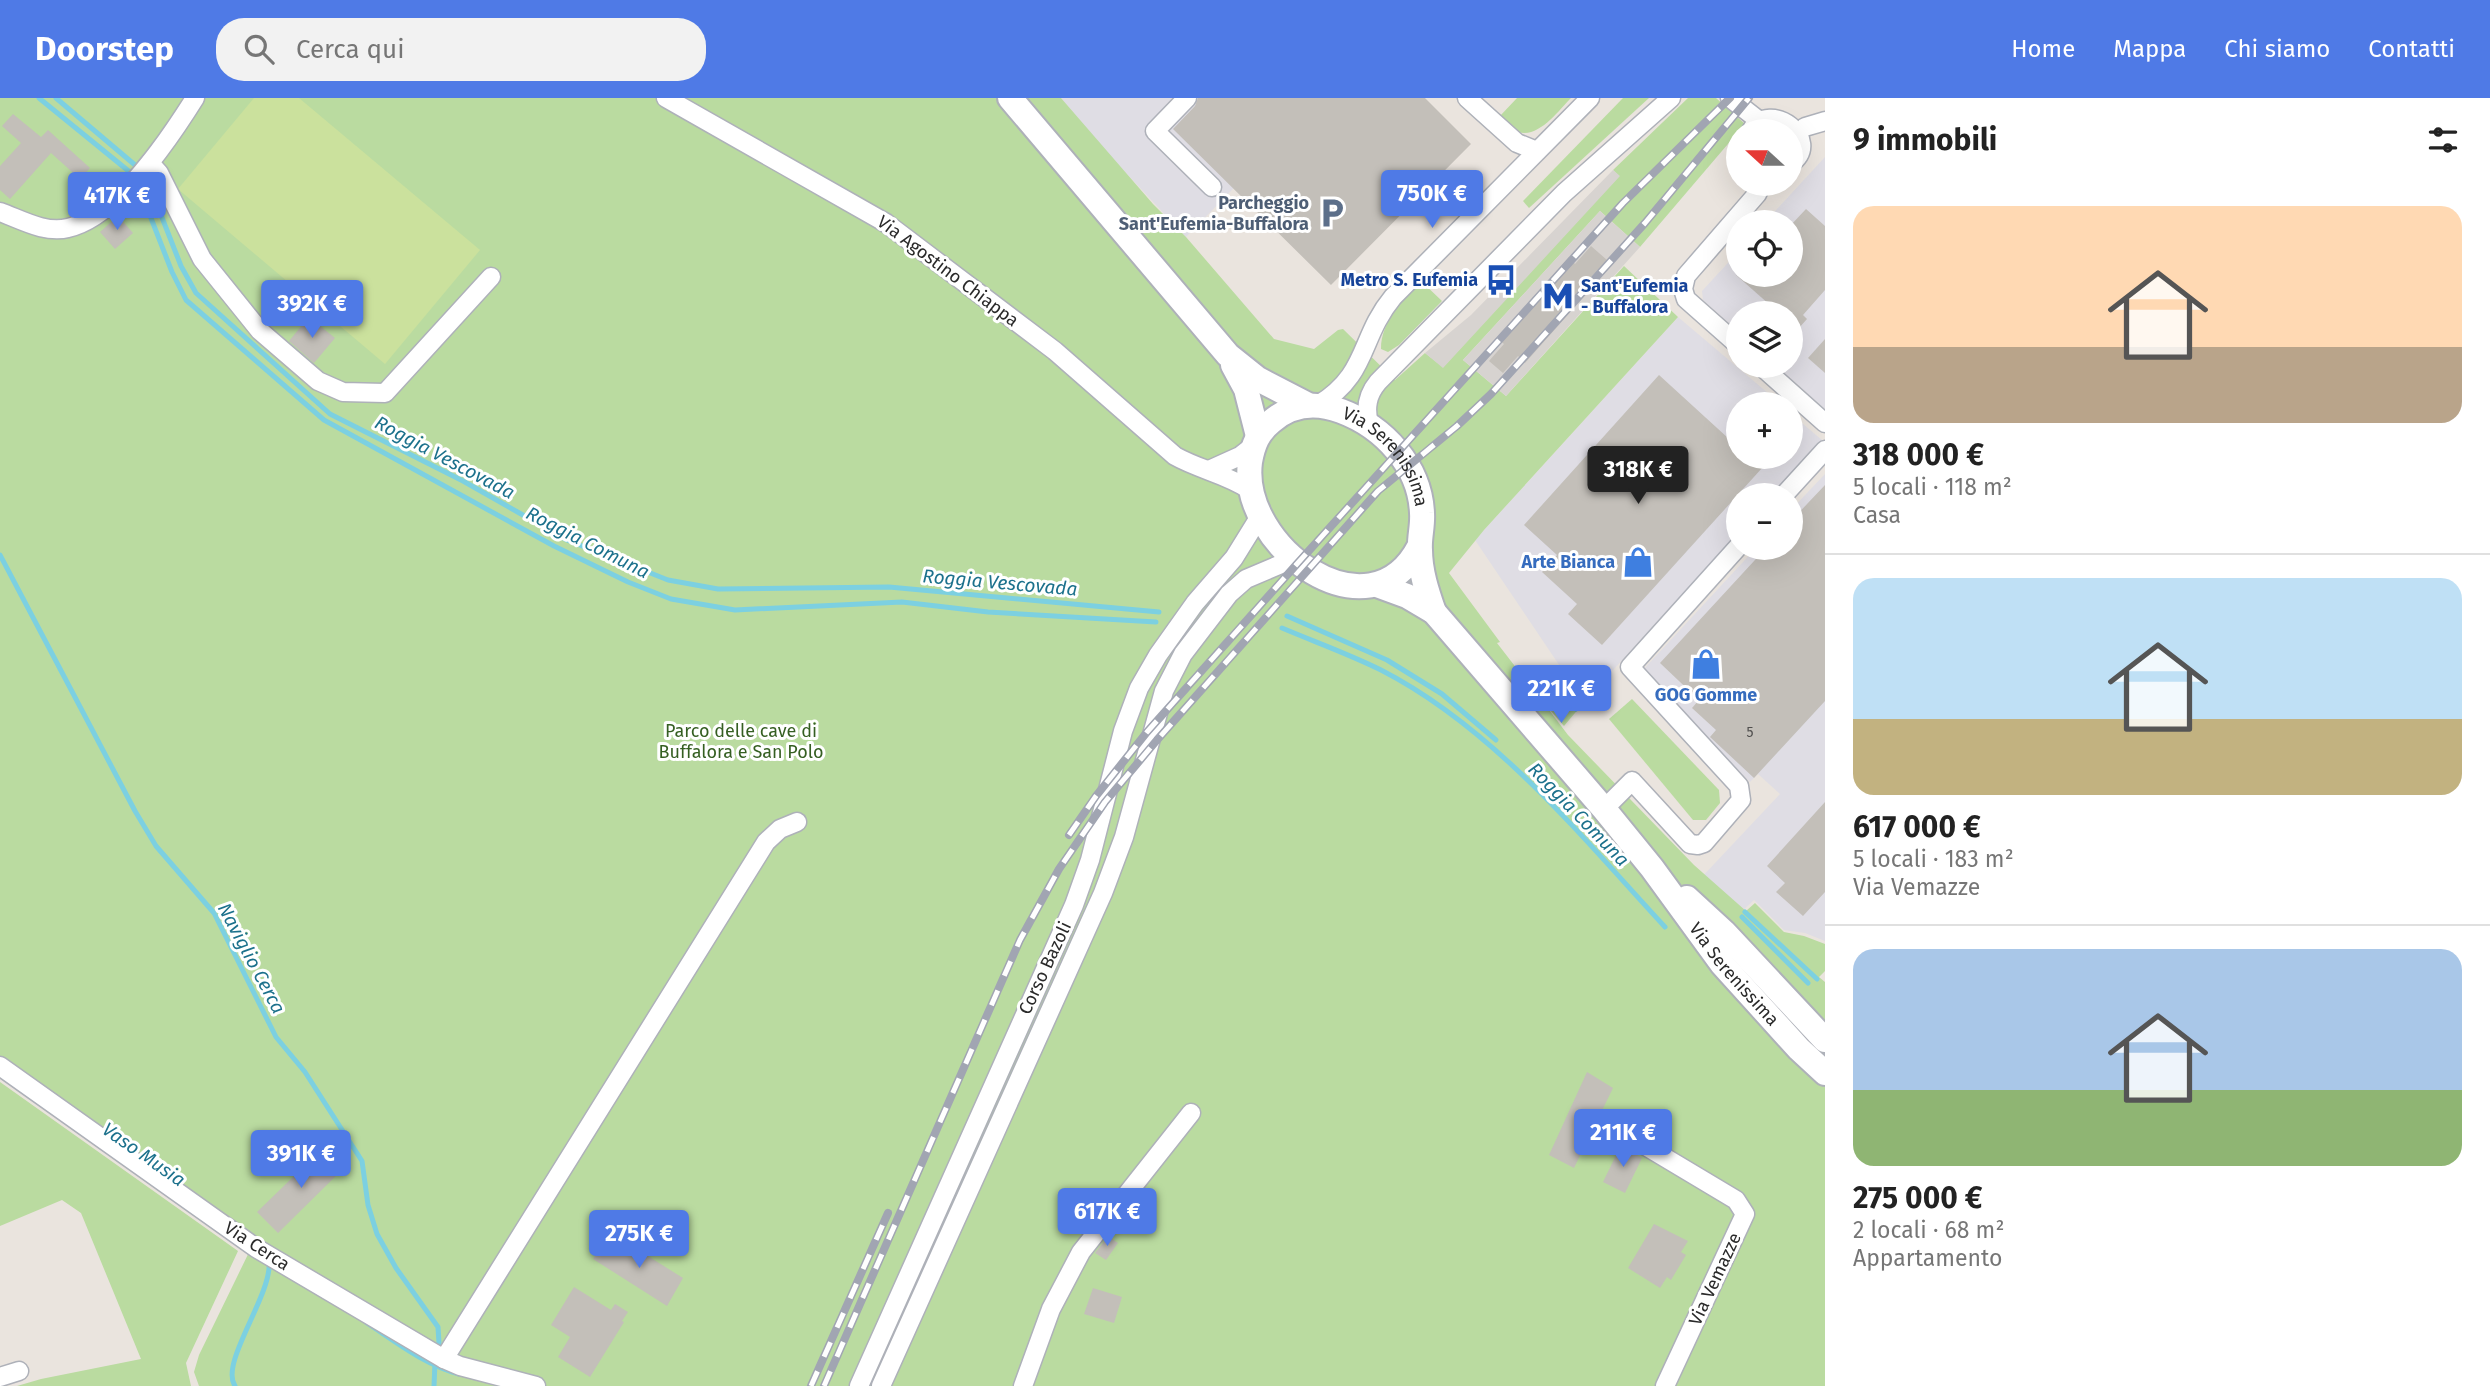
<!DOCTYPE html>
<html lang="it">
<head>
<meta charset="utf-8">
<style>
  :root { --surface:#fff; --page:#f2f2f2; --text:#222; --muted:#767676; --line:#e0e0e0; --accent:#4f7ae6 }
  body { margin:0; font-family:"Fira Sans",sans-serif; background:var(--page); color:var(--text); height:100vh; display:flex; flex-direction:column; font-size:26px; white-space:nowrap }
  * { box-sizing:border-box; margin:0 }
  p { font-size:23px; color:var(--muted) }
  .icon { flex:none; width:38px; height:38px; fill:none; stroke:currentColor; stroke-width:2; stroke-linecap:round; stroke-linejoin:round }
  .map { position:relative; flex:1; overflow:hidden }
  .panel { display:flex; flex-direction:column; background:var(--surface); width:665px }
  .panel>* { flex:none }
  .needle { width:46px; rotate:291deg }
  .tools { position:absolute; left:1726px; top:21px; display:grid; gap:14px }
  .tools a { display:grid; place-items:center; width:77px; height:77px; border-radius:50%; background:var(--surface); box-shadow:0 7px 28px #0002; font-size:35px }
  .price { position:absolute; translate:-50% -60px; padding:0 16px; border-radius:7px; background:var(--accent); color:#fff; font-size:23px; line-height:46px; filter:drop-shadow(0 2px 4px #0008) }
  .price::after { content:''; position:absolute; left:50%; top:42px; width:21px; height:16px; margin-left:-10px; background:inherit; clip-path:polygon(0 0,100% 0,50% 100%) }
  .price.selected { background:#222; color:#fff }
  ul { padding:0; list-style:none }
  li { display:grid; align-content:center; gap:14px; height:371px; padding:0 28px }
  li+li { border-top:2px solid var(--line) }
  li span { display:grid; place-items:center; height:217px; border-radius:21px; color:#555 }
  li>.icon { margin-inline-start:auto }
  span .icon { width:126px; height:126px; fill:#fffc; stroke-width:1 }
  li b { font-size:30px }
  h2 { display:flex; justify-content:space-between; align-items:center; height:84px; padding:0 28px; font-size:30px }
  header { display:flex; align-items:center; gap:42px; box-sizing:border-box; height:98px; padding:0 35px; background:var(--accent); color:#fff }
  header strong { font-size:33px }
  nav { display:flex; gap:38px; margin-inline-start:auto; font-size:24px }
  .search { width:490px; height:63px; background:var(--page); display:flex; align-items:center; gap:18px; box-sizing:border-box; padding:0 24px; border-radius:28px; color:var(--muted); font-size:26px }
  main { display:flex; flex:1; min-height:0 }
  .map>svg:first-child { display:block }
</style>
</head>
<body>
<header>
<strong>Doorstep</strong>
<div class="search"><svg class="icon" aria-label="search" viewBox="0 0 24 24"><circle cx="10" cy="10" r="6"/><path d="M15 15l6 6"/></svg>Cerca qui</div>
<nav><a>Home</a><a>Mappa</a><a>Chi siamo</a><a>Contatti</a></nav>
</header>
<main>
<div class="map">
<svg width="1825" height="1288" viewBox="0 0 1825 1288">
  <rect width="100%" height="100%" fill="#eae4de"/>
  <g fill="#dfdde4">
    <polygon points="1061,0 1322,0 1186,139 1112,60"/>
    <polygon points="1825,59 1825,311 1777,268 1790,268 1790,215 1738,215 1738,233 1703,202 1702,193 1738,154 1738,177 1790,177 1790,124 1765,124"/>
    <polygon points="1678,219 1781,306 1738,306 1738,359 1790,359 1790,315 1822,342 1772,397 1738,397 1738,435 1584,604 1475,442"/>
    <polygon points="1825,376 1825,843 1805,835 1784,832 1754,802 1737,818 1700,781 1780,696 1758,676 1750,684 1642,573 1756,450 1790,450 1790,413"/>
  </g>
  <g fill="#badba0">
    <polygon points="0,0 1061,0 1153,106 1186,139 1274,241 1314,251 1338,232 1343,231 1395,282 1425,255 1443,269 1619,78 1613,72 1688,0 1716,0 1745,26 1640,149 1600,113 1463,262 1506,298 1624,168 1678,219 1484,432 1449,475 1500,544 1497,545 1528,585 1543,567 1580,609 1564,628 1543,604 1568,637 1694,767 1746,813 1755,805 1784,834 1804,838 1825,846 1825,873 1819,879 1825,884 1825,1288 199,1288 194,1274 199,1257 254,1144 0,961"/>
    <path d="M1517,0H1571C1557,14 1535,46 1512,31C1508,28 1504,22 1500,18Z"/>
    <polygon points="1623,0 1649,0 1529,110 1523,103"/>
    <path d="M1420,182L1442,203L1399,247L1388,254L1381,251C1381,223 1403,203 1420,182Z"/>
    <polygon points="1632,601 1719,692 1720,705 1706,722 1693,722 1609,621"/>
    <polygon points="0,984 238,1153 186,1265 191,1288 17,1288 41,1281 141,1261 81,1115 62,1102 0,1128"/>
  </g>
  <polygon fill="#cbe19d" points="254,0 299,0 480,152 385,266 178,91"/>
  <g fill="#d7d3d0">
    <polygon points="1613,72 1620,78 1443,270 1425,255 1471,217"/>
    <polygon points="1600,113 1640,149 1506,298 1463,262"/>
  </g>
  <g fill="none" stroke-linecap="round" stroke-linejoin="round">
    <g stroke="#7cd0e1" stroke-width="5">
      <polyline points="39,0 131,75"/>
      <polyline points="56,0 135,67"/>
      <polyline points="152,94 181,168 196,195 330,316 463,383 567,442 668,482 718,491 889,489 1159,514"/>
      <polyline points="142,97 172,174 186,202 324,322 554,448 628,484 671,501 735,512 902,504 988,514 1156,524"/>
      <polyline points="0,457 135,713 156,748 214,815 276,939 305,974 362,1063 368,1107 377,1136 396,1170 438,1229 439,1245"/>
      <polyline points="1287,518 1387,562 1442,596 1496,642"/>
      <path d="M1282,530C1315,544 1349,556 1381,572C1494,630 1580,737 1665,829"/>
      <polyline points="1546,606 1562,594 1576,611"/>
      <polyline points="1745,814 1817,881"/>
      <polyline points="1742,819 1808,885"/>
      <path d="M367,1225C396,1244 425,1267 459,1276"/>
      <path d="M235,1288C219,1265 273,1196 269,1163"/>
      <polyline points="434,1288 435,1264"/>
    </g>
  </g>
  <g fill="#c3bfb9">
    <polygon points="1198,0 1425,0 1471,46 1331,187 1173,31 1195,8"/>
    <polygon points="13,16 41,39 48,32 90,70 80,81 51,55 10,101 0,92 0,68 21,45 2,28"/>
    <polygon points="1806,111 1825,128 1825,192 1803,217 1807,221 1790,240 1790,215 1779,215 1736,177 1790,177 1790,128"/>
    <polygon points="118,118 133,135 115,151 100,134"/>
    <polygon points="1591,148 1607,162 1591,179 1597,184 1525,265 1518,258 1503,275 1489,263 1504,246 1497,240 1569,159 1575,166"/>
    <polygon points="309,219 335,240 314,265 289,243"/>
    <polygon points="1825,241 1825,275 1808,260"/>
    <polygon points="1659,277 1728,340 1738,329 1738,359 1772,359 1602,547 1568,516 1577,506 1542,474 1557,457 1524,427"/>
    <polygon points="1825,387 1825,603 1754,680 1710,639 1716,632 1692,610 1699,602 1660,565 1766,450 1790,450 1790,424"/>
    <polygon points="1825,704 1825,794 1803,818 1776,794 1785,785 1767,768"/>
    <polygon points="1587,974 1613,990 1574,1070 1549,1057"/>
    <polygon points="1621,1047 1642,1060 1625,1095 1603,1084"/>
    <polygon points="324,1049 343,1068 340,1071 342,1072 278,1135 257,1114"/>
    <polygon points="1654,1126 1688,1143 1681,1154 1686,1157 1671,1182 1667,1179 1660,1190 1628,1170"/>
    <polygon points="609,1137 626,1147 627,1145 683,1180 667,1208 593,1161"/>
    <polygon points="1108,1138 1118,1145 1106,1162 1095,1155"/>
    <polygon points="574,1189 611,1212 615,1206 628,1214 622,1223 624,1224 590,1279 558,1259 570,1239 551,1227"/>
    <polygon points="1093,1190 1122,1199 1114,1225 1084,1216"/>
  </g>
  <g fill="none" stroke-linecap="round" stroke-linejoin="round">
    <defs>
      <g id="street">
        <path d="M666,0L886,125L1055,253L1175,358C1200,372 1226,376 1250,392"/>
        <polyline points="1187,0 1155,33 1212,89"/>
        <polyline points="1467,0 1517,45 1537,53"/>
        <polyline points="1730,0 1757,21"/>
        <polyline points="1805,29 1825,23"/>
        <path d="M1751,33C1769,0 1825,42 1790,66"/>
        <polyline points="150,65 159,75 202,161 260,233 318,283 343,294 385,295 491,179"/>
        <path d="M0,114C20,121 45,136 68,130C117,119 170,40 195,0"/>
        <polyline points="1738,247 1686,201 1683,191 1686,178 1757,96 1762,86"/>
        <polyline points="1761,268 1825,325"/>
        <path d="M1318,307C1369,276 1359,240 1393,199L1590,0"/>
        <path d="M1369,326C1365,310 1367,297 1378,284L1564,95L1671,0"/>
        <polyline points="1209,372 1240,358 1254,347"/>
        <polyline points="1784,397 1825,352"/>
        <polyline points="1604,711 1632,683 1690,746 1698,747 1704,745 1741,702 1739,688 1630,569 1738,449"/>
        <polyline points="0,968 256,1150 444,1261 460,1268 536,1288"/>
        <polyline points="1639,1044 1736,1102 1745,1116 1665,1288"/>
        <polyline points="444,1261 766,744 780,731 797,724"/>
        <polyline points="0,1279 19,1273"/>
        <polyline points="859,1288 1074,807 1090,762 1123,633 1139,590 1158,557 1195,505 1234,460 1260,418"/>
        <polyline points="881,1288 1103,795 1124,739 1164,593 1183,556 1229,496 1246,481 1293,461"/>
        <polyline points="1023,1288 1051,1211 1081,1154 1191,1015"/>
      </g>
      <g id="secondary">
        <polyline points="1010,0 1228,257 1258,281 1308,307"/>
        <polyline points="1233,267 1246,291 1258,338"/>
        <path id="s1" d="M1419,449C1370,543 1239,449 1250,364C1253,347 1258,334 1272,323C1292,306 1317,304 1341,313C1384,329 1420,368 1422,415C1423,428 1419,440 1420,452C1420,473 1427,494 1434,514"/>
        <path id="s2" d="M1377,487L1407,498L1434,514L1604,711L1652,770L1722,866L1799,951L1825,975"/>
        <polyline points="1687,800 1724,834 1825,942"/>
      </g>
    </defs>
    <use href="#street" stroke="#aeb1b9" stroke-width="21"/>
    <use href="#secondary" stroke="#aeb1b9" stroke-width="28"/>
    <use href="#street" stroke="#fff" stroke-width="18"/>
    <use href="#secondary" stroke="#fff" stroke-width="24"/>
    <defs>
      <g id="rail">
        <polyline points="1069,737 1096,698 1147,634 1296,467 1623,105 1730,0"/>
        <polyline points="811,1288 888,1115"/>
        <polyline points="824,1288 1020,842 1059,771 1105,704 1157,642 1378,393 1457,328 1491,296 1645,125 1749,0"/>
      </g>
    </defs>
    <use href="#rail" stroke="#a1a5b2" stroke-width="8"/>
    <use href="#rail" stroke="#fff" stroke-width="5" stroke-dasharray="16" stroke-linecap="butt"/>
  </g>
  <defs>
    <symbol id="parking-bare" viewBox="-9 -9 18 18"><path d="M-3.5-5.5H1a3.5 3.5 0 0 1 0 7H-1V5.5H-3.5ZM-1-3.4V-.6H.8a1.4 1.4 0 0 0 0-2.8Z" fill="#5c6f8a" stroke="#fff" stroke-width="2.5" paint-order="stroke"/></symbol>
    <symbol id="bus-bare" viewBox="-9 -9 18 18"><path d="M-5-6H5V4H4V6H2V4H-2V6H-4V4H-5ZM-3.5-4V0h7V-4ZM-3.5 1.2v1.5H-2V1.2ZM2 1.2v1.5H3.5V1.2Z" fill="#1a4fb4" stroke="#fff" stroke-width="2.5" paint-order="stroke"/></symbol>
    <symbol id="metro-bare" viewBox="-9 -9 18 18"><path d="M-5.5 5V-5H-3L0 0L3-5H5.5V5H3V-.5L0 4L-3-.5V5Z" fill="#1a4fb4" stroke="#fff" stroke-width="2.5" paint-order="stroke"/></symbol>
    <symbol id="shop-bare" viewBox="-9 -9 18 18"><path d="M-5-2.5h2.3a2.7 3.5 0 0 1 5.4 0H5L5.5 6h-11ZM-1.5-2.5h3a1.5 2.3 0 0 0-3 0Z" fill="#3f7fe0" stroke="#fff" stroke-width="2.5" paint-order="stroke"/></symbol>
  </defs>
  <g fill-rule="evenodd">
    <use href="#parking-bare" x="1310" y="93" width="44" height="44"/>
    <use href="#bus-bare" x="1479" y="160" width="44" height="44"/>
    <use href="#metro-bare" x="1536" y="176" width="44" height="44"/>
    <use href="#shop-bare" x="1616" y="442" width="44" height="44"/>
    <use href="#shop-bare" x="1684" y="544" width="44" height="44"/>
  </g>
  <g text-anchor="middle" stroke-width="6" stroke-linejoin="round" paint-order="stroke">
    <g font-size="14" fill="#504f4e">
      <text x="1750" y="639">5</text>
    </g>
    <g font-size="18" font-weight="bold" fill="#4e5e75" stroke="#fff" text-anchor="end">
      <text x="1309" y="111">Parcheggio<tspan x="1309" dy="21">Sant'Eufemia-Buffalora</tspan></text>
    </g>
    <g font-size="18" fill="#2a2a2a" stroke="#fff">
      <text transform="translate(948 173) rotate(37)" y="6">Via Agostino Chiappa</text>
      <text dy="6" stroke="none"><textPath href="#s1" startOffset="446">Via Serenissima</textPath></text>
      <text transform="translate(1045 870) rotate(-65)" y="6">Corso Bazoli</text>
      <text dy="6" stroke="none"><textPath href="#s2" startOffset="534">Via Serenissima</textPath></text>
      <text transform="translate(257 1148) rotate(33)" y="6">Via Cerca</text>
      <text transform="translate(1715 1181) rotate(-65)" y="6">Via Vemazze</text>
    </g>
    <g font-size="18" font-weight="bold" fill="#164399" stroke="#fff" text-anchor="end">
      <text x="1478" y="188">Metro S. Eufemia</text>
      <text x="1581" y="194" text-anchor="start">Sant'Eufemia<tspan x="1581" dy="21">- Buffalora</tspan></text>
    </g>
    <g font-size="18" font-weight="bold" fill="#366cbe" stroke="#fff" text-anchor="end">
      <text x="1615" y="470">Arte Bianca</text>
      <text x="1706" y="603" text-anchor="middle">GOG Gomme</text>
    </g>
    <g font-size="18" fill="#355f22" stroke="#fff">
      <text x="741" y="639">Parco delle cave di<tspan x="741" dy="21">Buffalora e San Polo</tspan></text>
    </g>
    <g font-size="19" font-style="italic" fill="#1c718c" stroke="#fff">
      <text transform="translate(445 359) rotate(28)" y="7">Roggia Vescovada</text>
      <text transform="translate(588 444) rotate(27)" y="7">Roggia Comuna</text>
      <text transform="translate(1000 484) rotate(5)" y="7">Roggia Vescovada</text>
      <text transform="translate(1579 716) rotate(46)" y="7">Roggia Comuna</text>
      <text transform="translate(252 860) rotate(62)" y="7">Naviglio Cerca</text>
      <text transform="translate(144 1056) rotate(35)" y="7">Vaso Musia</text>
    </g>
  </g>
</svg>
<div class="tools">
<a><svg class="needle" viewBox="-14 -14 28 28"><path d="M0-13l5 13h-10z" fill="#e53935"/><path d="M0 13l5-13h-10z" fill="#767676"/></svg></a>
<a><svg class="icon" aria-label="locate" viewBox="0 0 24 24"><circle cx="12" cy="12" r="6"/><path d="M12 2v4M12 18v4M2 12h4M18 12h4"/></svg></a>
<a><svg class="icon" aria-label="layers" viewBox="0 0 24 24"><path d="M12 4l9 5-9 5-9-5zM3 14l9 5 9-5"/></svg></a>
<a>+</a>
<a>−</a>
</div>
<b class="price" style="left:1432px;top:132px">750K €</b>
<b class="price" style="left:117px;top:134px">417K €</b>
<b class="price" style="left:312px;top:242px">392K €</b>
<b class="price selected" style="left:1638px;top:408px">318K €</b>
<b class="price" style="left:1561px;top:627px">221K €</b>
<b class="price" style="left:1623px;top:1071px">211K €</b>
<b class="price" style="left:301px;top:1092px">391K €</b>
<b class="price" style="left:1107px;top:1150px">617K €</b>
<b class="price" style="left:639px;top:1172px">275K €</b>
</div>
<section class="panel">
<h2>9 immobili<svg class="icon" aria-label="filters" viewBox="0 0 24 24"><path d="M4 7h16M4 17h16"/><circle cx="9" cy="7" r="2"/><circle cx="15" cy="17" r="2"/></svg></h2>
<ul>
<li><span style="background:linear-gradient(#ffd9b3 65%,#b9a48a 0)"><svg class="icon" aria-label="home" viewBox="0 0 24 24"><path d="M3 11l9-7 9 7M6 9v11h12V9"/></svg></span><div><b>318 000 €</b><p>5 locali · 118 m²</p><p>Casa</p></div></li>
<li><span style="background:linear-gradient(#bfe0f5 65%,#c2b280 0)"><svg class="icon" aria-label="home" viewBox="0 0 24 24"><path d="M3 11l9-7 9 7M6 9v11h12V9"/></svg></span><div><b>617 000 €</b><p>5 locali · 183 m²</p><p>Via Vemazze</p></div></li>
<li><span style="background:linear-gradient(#a9c7e8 65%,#8fb573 0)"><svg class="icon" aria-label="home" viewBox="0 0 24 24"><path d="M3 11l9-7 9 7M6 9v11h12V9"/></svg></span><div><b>275 000 €</b><p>2 locali · 68 m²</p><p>Appartamento</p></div></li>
</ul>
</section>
</main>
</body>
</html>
